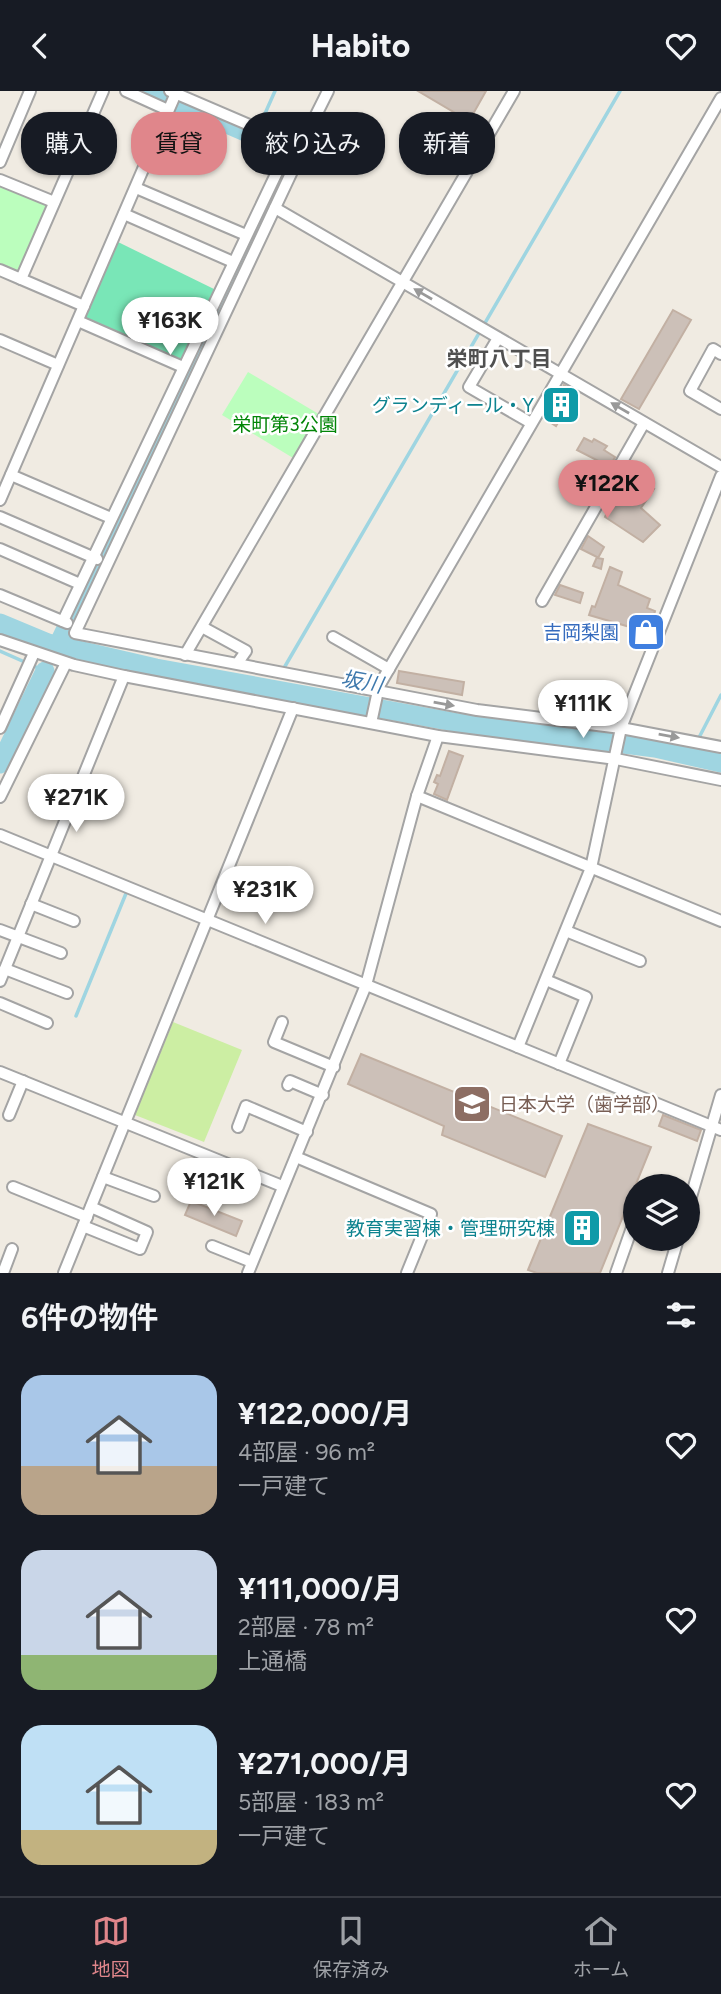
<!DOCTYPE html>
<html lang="ja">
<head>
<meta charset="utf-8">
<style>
  :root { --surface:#171b24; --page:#20242c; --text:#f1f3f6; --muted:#9ea1a6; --line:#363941; --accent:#e0868b }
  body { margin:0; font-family:Figtree,"Noto Sans JP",sans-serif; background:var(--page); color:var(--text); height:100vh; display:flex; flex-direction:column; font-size:26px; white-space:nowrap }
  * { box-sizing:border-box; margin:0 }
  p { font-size:23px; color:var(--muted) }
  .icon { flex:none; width:38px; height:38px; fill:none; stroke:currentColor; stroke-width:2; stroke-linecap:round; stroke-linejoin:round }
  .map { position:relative; height:1182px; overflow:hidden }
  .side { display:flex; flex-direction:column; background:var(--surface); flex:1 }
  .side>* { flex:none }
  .top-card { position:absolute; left:21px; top:21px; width:679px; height:63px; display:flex; gap:14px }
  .buttons { position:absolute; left:623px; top:1083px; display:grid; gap:14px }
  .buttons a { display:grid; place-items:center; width:77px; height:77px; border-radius:50%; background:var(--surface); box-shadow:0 2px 5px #0004; font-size:35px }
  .price { position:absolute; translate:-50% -60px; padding:0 16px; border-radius:24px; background:#fff; color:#222; font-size:23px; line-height:46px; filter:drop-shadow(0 2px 4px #0008) }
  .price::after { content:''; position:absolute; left:50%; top:42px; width:21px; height:16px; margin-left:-10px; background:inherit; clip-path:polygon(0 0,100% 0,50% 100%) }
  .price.active { background:var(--accent); color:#111 }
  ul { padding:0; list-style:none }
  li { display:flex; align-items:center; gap:21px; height:175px; padding:0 21px }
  li span { display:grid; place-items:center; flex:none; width:196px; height:140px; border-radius:21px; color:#555 }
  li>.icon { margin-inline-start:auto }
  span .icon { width:84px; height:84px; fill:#fffc; stroke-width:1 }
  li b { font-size:30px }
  h2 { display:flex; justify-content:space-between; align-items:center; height:84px; padding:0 21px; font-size:30px }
  .chip { padding:0 24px; border-radius:28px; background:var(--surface); box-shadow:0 2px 5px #0004; font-size:24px; line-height:63px }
  .chip.active { background:var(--accent); color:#111 }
  header { display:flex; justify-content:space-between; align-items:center; height:91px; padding:0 21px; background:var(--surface); font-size:32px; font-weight:700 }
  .tabs { display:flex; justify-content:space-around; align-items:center; height:98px; border-top:2px solid var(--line); background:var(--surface); font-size:19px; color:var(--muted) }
  .tabs a { display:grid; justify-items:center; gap:4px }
  .tabs .active { color:var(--accent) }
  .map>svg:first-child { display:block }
</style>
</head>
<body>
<header><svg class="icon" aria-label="back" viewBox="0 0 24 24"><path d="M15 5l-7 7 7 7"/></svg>Habito<svg class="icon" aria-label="heart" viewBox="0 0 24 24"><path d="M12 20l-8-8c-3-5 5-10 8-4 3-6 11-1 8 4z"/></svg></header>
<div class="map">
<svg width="721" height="1182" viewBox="0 0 721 1182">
  <rect width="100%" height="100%" fill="#f0ebe2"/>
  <polygon fill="#cceea3" points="173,931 242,959 204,1051 135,1024"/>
  <g fill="#bbfebd">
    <polygon points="0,94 47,114 19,182 0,173"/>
    <polygon points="248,281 322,325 298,370 222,324"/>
  </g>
  <polygon fill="#79e6b7" points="118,151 216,199 182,270 85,226"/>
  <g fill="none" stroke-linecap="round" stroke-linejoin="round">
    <g stroke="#9fd5e1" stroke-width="3.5">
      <polyline points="255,45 275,0"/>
      <polyline points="0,560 45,580"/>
      <polyline points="284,577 620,0"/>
      <polyline points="690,664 721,604"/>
      <polyline points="76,925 127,800"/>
    </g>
    <g stroke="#9fd5e1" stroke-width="19">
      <polyline points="0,532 48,552 156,577 459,632 655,657 721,672"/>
      <polyline points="58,554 285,77 275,54 151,0"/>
      <polyline points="0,673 45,580"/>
    </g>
  </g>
  <g fill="#ccc0b8" stroke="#c2b0a3" stroke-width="2">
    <polygon points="418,0 486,0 469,30"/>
    <polygon points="673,219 691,229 639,318 621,308"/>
    <polygon points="564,294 576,301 556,335 545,328"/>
    <polygon points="584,347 592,351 594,348 607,355 604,359 615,366 610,376 577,359"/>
    <polygon points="624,383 654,398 641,417 660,434 643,451 605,426"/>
    <polygon points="588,445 604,456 598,467 603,468 601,478 593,475 597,466 581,458"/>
    <polygon points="610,476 622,481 618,494 650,508 647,517 655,520 647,550 637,546 640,539 589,524 592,515 595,516"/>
    <polygon points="560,494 583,502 580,512 555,504"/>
    <polygon points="399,580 464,591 462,604 397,592"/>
    <polygon points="449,660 463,665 447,709 434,703 438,693 434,691 437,684 440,685"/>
    <polygon points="361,963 562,1045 545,1086 442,1044 444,1035 348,993"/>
    <polygon points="663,1024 701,1039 697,1050 659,1035"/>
    <polygon points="588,1033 651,1056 600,1182 537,1182 528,1179"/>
    <polygon points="191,1110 242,1130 236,1145 185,1124"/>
  </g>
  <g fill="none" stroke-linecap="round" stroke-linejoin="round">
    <defs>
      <g id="minor">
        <polyline points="126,0 168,19"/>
        <polyline points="170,0 303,57 75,542 477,619 621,637 721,656"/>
        <polyline points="300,56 328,0"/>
        <polyline points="0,71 30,0"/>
        <polyline points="0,89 54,111"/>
        <polyline points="136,97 246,144"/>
        <polyline points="275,117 721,376"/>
        <polyline points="124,123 233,171"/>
        <polyline points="0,179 21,188 103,0"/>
        <polyline points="21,188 84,215"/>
        <polyline points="78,230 183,276"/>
        <polyline points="498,247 469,296 531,332"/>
        <polyline points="0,249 58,274"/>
        <polyline points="721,263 713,258 690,300 721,318"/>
        <polyline points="11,384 111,427"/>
        <polyline points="721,385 621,637 591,777 518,956 721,1039"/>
        <polyline points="0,409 176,2"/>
        <polyline points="0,426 97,468"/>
        <polyline points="0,458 80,493"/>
        <polyline points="0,504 67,532"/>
        <polyline points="542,510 644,332"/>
        <polyline points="63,530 278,79"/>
        <polyline points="202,536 246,560 239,570"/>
        <polyline points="333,546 389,578"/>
        <polyline points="0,549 74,574 124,585 438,645 616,668 721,689"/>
        <polyline points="185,564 514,0"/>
        <polyline points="371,632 379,595 721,7"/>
        <polyline points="0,637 34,562"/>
        <polyline points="417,705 721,830"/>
        <polyline points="0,706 66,572"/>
        <polyline points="0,744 518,956"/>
        <polyline points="31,813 74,830"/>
        <polyline points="0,839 61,862"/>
        <polyline points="566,840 640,870"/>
        <polyline points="5,878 67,902"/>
        <polyline points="546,889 586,906 559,973"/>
        <polyline points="0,890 124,585"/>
        <polyline points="0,912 47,932"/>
        <polyline points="282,931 274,951 334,976"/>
        <polyline points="0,981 282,1095"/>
        <polyline points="288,994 290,990 323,1004"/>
        <polyline points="9,1024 23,990"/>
        <polyline points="238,1036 246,1015 307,1041"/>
        <polyline points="296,1066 431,1123 407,1182"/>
        <polyline points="103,1086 154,1105"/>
        <polyline points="13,1096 87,1126"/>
        <polyline points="651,1096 656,1093 669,1096"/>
        <polyline points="688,1116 721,1004"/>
        <polyline points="83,1135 140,1158 147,1141 91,1116"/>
        <polyline points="212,1155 252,1171"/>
        <polyline points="3,1182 12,1158"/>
        <polyline points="64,1182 293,617"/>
        <polyline points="248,1182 366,894 417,705 438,645"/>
        <polyline points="616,1182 635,1128"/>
        <polyline points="668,1182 678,1148"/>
      </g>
    </defs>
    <use href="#minor" stroke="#a4a4a4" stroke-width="14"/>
    <use href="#minor" stroke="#fff" stroke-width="10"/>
  </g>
  <defs><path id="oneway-solid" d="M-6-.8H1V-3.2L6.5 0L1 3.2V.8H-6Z" transform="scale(1.75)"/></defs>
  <g fill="#999">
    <use href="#oneway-solid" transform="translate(423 203) rotate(-150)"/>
    <use href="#oneway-solid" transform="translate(620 317) rotate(-150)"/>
    <use href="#oneway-solid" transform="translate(444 613) rotate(10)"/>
    <use href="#oneway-solid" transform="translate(669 645) rotate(10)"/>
  </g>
  <defs>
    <symbol id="building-square" viewBox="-11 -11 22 22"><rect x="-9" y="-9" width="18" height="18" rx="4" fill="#0f9aa8" stroke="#fff"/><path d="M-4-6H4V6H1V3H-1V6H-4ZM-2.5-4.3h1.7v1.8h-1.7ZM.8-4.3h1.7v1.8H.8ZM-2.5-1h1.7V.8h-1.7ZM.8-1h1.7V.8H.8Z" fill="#fff"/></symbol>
    <symbol id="shop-square" viewBox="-11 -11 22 22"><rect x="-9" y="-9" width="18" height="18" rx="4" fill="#3f7fe0" stroke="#fff"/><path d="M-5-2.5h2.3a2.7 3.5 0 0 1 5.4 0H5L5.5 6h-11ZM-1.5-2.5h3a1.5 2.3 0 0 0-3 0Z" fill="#fff"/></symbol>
    <symbol id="university-square" viewBox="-11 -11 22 22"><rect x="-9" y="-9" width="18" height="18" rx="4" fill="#8d6e63" stroke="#fff"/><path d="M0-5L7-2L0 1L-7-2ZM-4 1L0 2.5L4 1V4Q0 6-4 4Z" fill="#fff"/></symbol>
  </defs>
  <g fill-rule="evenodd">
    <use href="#building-square" x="539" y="292" width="44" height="44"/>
    <use href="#shop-square" x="624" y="519" width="44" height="44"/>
    <use href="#university-square" x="450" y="991" width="44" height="44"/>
    <use href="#building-square" x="560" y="1115" width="44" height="44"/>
  </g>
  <g text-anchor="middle" stroke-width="5" stroke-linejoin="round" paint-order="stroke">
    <g font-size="19" fill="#0d838f" stroke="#fff" text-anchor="end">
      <text x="534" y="321">グランディール・Y</text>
      <text x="555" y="1144">教育実習棟・管理研究棟</text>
    </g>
    <g font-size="19" fill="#028507" stroke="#fff">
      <text x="285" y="340">栄町第3公園</text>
    </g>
    <g font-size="19" fill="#366cbe" stroke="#fff" text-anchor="end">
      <text x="619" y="548">吉岡梨園</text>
    </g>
    <g font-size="19" fill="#785e54" stroke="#fff" text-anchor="start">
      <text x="499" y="1020">日本大学（歯学部）</text>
    </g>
    <g font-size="21" font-weight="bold" fill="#505050" stroke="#fff">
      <text x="499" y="275">栄町八丁目</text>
    </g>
    <g font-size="21" font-style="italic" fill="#407aad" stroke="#fff">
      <text transform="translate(362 591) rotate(10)" y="7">坂川</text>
    </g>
  </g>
</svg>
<div class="buttons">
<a><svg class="icon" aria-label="layers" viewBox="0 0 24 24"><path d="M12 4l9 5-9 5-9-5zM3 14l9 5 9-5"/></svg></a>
</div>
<b class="price" style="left:170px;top:266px">¥163K</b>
<b class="price active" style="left:607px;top:429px">¥122K</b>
<b class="price" style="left:583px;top:649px">¥111K</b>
<b class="price" style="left:76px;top:743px">¥271K</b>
<b class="price" style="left:265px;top:835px">¥231K</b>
<b class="price" style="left:214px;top:1127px">¥121K</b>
<div class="top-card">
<a class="chip">購入</a>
<a class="chip active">賃貸</a>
<a class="chip">絞り込み</a>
<a class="chip">新着</a>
</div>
</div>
<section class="side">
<h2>6件の物件<svg class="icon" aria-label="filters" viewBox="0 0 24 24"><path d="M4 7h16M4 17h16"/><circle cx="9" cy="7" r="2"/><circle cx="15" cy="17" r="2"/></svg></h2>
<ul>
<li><span style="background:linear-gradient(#a9c7e8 65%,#b9a48a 0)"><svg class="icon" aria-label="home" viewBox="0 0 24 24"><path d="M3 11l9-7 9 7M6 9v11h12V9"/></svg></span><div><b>¥122,000/月</b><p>4部屋 · 96 m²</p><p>一戸建て</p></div><svg class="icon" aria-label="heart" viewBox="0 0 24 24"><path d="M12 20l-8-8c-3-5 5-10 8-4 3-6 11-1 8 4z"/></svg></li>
<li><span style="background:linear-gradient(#c9d6e8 75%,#8fb573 0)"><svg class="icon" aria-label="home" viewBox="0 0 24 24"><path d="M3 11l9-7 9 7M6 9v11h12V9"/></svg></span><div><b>¥111,000/月</b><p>2部屋 · 78 m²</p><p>上通橋</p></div><svg class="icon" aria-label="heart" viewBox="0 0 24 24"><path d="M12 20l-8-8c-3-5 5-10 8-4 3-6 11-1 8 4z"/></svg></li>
<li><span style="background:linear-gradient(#bfe0f5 75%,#c2b280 0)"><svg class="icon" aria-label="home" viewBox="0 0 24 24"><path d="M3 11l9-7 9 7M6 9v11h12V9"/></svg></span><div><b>¥271,000/月</b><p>5部屋 · 183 m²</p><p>一戸建て</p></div><svg class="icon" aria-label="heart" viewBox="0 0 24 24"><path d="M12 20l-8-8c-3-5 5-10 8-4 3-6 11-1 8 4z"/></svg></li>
</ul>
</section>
<nav class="tabs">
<a class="active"><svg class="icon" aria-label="map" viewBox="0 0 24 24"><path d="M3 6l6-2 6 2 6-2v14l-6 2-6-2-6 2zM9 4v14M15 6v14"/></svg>地図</a>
<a><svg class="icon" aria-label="saved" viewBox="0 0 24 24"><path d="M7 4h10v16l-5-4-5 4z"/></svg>保存済み</a>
<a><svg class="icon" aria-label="home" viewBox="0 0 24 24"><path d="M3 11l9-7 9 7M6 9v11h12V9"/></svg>ホーム</a>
</nav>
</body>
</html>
